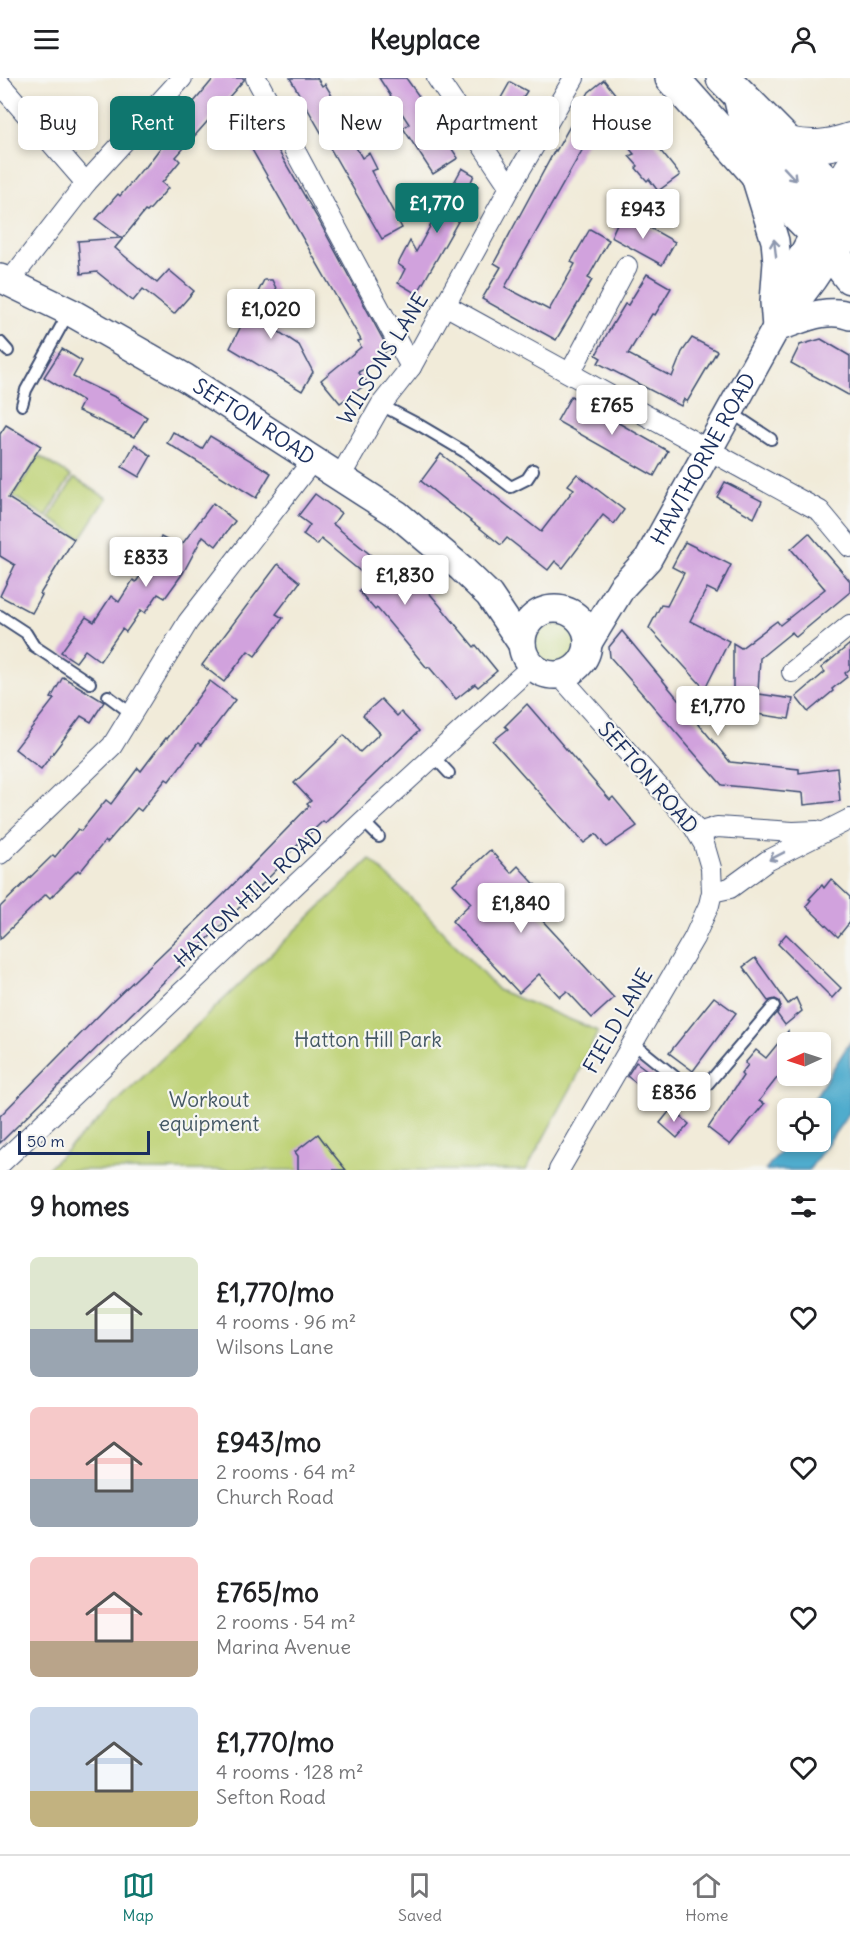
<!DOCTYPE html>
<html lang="en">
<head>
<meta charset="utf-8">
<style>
  :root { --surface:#fff; --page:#f2f2f2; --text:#202124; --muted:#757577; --line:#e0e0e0; --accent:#0f766e }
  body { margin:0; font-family:Delius,sans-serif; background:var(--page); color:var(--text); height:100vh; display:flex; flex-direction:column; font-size:22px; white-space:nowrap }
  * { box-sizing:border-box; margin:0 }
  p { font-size:20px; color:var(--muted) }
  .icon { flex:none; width:33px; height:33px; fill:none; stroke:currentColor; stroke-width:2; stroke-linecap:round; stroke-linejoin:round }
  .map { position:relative; height:1092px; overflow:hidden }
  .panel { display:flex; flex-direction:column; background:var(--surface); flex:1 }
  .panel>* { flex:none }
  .hud { position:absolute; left:18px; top:18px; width:814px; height:54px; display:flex; gap:12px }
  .needle { width:39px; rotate:267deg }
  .fabs { position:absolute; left:777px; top:954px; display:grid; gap:12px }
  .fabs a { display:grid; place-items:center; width:54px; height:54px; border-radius:9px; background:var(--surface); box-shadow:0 3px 9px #0003; font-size:30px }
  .scale { position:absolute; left:18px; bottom:15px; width:132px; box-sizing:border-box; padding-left:6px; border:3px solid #1b2f5e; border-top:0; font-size:16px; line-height:21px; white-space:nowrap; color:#1b2f5e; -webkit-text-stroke:4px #f6f6f2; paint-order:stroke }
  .price { position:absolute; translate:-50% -51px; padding:0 14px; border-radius:6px; background:#fff; color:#222; font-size:20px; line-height:39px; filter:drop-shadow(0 2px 3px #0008) }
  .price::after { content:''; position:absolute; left:50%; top:36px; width:18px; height:14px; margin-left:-9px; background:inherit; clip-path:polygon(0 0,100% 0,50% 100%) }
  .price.active { background:var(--accent); color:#fff }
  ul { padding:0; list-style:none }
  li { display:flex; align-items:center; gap:18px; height:150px; padding:0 30px }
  li span { display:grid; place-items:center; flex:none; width:168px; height:120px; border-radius:9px; color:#555 }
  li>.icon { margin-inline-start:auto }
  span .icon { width:72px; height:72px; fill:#fffc; stroke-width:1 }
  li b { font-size:26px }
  h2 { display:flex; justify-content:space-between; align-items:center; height:72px; padding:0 30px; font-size:26px }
  .tag { padding:0 21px; border-radius:9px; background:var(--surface); box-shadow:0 3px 9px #0003; font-size:21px; line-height:54px }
  .tag.active { background:var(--accent); color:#fff }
  header { display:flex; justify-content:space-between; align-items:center; height:78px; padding:0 30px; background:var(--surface); font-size:27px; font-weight:700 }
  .tab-bar { display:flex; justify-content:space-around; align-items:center; height:84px; border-top:2px solid var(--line); background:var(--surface); font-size:16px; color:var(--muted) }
  .tab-bar a { display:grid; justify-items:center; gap:3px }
  .tab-bar .active { color:var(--accent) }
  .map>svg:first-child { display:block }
</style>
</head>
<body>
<header><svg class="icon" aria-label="menu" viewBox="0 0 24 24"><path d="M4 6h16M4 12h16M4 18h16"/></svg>Keyplace<svg class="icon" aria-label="person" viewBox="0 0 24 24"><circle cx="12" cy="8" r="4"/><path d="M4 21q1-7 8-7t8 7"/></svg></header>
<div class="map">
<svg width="850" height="1092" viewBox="0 0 850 1092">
  <rect width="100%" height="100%" fill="#f6f6f2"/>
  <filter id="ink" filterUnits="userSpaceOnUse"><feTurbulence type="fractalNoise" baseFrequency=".0167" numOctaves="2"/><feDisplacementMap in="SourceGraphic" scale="12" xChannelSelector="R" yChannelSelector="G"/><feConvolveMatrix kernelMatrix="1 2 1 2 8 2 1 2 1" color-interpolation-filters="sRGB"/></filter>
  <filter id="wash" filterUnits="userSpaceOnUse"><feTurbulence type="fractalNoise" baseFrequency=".008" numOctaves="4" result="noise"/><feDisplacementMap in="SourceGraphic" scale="24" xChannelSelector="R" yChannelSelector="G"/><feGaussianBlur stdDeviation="1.35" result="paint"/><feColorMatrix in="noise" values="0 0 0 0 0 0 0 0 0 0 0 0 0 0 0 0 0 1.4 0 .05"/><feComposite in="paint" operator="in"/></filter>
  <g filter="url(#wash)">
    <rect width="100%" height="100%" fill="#f1ebd9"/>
    <g fill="#bed275" stroke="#6c806a" stroke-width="1.5">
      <polygon points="39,378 71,398 46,439 13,418"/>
      <polygon points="74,400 107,420 81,460 49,440"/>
      <circle cx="555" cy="565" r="23"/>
      <polygon points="370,781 417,826 498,912 598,953 577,999 526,1092 46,1092"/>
    </g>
    <polygon fill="#4faccd" stroke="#356e96" stroke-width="1.5" points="850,964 850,1034 809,1092 765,1092 788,1064 820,1064 820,1030 808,1030"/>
    <g id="blocks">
      <g fill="#d1a2dd">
        <polygon points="214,0 244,0 244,2 176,79 180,83 162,105 168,110 152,129 147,134 145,133 115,170 157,205 169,192 194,213 174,236 143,211 133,223 97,194 81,196 78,163 121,160 96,141 118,116 120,118 144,89 145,90 170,57 168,55"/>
        <polygon points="290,0 317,0 322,8 325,6 345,39 340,42 362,80 369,75 377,91 371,93 402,150 382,161"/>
        <polygon points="379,0 406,0 438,45 436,47 458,80 433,96 403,50 409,46"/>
        <polygon points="604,2 680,97 658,113 649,101 647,103 636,90 638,88 629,78 634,76 602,37 505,209 549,232 575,186 571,184 590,151 609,162 588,200 592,202 556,262 482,221 501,189 494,185 555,72 556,73 589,14"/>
        <polygon points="510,4 527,13 522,21 525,23 510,52 503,49 501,53 487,45"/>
        <polygon points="248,34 250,40 258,36 277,66 275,67 318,141 388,271 380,279 382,283 358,294 368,305 340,325 321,302 361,269 358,263 361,262 235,42"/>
        <polygon points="462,90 474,97 471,104 478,108 417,216 398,205 405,191 398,186 410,163 416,174"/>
        <polygon points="620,139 636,147 638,143 675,164 662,187 611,159"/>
        <polygon points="647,196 671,210 655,237 652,236 628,276 672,299 682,274 692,260 717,273 687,324 684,321 681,328 598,285 601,280 596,277 608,254 625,226 628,227"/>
        <polygon points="264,202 272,202 286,231 276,252 299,267 313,294 302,313 230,270"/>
        <polygon points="821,261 850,278 850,318 791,285 800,267"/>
        <polygon points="62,271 82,283 73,299 119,321 118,322 147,339 134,359 78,333 83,323 44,299"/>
        <polygon points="571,318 668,373 654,398 557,343"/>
        <polygon points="6,347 41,368 8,420 74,461 40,516 42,517 32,535 0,518 15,487 0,478 0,356"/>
        <polygon points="173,354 202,371 210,358 271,395 256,420 167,365"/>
        <polygon points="135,366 151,378 139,399 122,389"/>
        <polygon points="441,376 541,454 574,411 568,407 577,396 624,432 614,446 603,437 563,490 555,483 548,492 507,460 501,467 421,403"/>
        <polygon points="725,404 762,423 754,440 717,419"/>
        <polygon points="315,416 341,435 333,446 383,487 394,477 419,508 422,506 474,569 476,567 497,593 478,609 475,606 456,621 429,589 427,590 377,530 375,532 359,513 372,503 321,461 317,467 303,457 310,447 298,438"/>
        <polygon points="213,425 235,443 216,468 203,458 183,495 165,520 158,516 145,535 141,532 126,554 122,551 100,583 85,572 76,584 61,574 86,539 94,544 111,518 119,524 133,502 136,504 153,479 151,477 161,459 180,469"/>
        <polygon points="809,455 850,503 850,514 796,559 792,554 760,580 758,614 733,612 733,565 741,570 777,543 780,547 825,511 791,471"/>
        <polygon points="685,464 731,487 717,515 707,510 690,543 729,563 705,611 649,550 661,527 667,528 684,495 672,489"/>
        <polygon points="278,486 300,504 276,536 283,540 255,578 248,573 224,604 202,587"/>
        <polygon points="622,553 730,684 799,691 799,695 837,690 840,723 804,727 803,715 722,707 610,579 609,569"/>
        <polygon points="850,566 850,591 845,595 847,599 832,611 833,613 808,634 796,619 825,594 821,590"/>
        <polygon points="63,599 104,624 91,644 81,638 41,691 15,671 54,621 51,620"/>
        <polygon points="210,603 235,622 201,667 198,665 169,703 166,701 141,733 137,730 107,765 105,763 80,794 78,792 50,820 46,816 0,861 0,829 53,777 55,779 78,751 81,753 106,722 111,726 138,690 141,693 166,660 167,661"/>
        <polygon points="759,616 793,621 789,641 757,636"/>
        <polygon points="381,621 397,638 401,634 419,653 325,745 323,743 286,778 288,780 234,835 0,1065 0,1038 111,925 223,817 309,728 307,726 311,723 294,705 344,657 360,674 380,655 363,637"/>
        <polygon points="527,626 610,722 613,719 637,748 606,769 596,756 584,765 493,663 508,651 505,648"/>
        <polygon points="490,772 511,795 518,788 542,814 528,827 614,920 592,940 567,913 560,919 539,896 519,915 452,843 471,825 453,806"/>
        <polygon points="831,801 850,819 850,844 838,859 806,828 811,822 809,821 822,807 824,810"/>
        <polygon points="786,856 841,910 832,920 778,866"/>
        <polygon points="755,880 788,926 796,920 802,933 785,947 777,936 781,929 779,923 775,921 768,923 743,889"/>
        <polygon points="714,919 736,935 693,993 669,975"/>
        <polygon points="788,953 788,986 759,1023 764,1026 730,1067 708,1050 743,998 741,996 748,987 745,985 756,972 766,980"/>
        <polygon points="636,984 665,1006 654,1019 627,998"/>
        <polygon points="672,1030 689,1046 677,1060 660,1045"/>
        <polygon points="318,1056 333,1076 346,1092 298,1092 298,1078 295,1074"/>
      </g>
    </g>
  </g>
  <g filter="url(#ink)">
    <use href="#blocks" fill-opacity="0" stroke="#3b4b70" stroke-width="1.5"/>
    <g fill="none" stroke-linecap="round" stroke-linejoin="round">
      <defs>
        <g id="service">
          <polyline points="0,264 8,273"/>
          <polyline points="22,327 26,312 69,234"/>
          <polyline points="381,327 421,348 465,374 511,409 527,401 533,392"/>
          <polyline points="729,333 771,361"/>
          <polyline points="0,538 26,555 34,568 90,605"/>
          <polyline points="108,618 132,636"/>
          <polyline points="434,679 449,695"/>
          <polyline points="363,743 379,759"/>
          <polyline points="633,965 690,1011 706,1008 774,928"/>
        </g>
        <g id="minor">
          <polyline points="256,0 411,289"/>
          <polyline points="437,0 510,109"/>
          <polyline points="0,6 86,105"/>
          <polyline points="9,204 86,105 182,0"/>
          <polyline points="445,227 820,433 850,469"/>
          <polyline points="570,295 627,188"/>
          <polyline points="340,399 381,327 411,289 510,109 574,0"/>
          <polyline points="792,594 850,547"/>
          <polyline points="698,755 717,749 793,754 817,753"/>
          <polyline points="0,776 112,668 188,544 313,382"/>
          <polyline points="712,814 730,810 767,783 850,741"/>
          <polyline points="0,1086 363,743 532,588"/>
          <polyline points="559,1092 694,860 709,827 712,814 711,790 704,766 692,746 559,597"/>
        </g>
        <g id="secondary">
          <polyline points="753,92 775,163 777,184 774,224 776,250"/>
          <path id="s1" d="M0,200L72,235L186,300L397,436L461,490L489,517L522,566"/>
          <polyline points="783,226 792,197 815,154"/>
          <path d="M776,250C799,243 826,228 850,238"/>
          <circle cx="555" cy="564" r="33"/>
          <path id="s2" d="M588,565L622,509L648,481L776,250L813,201L831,174L832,152L826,134L744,48L736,14"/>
        </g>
        <g id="primary">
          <path d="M787,65C810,70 827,69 850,61"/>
          <polyline points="837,115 838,137 850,158"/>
          <polyline points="815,154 850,92"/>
        </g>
        <g id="trunk">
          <polyline points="672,0 759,98 819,158 850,199"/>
          <polyline points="723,0 850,128"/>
        </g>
      </defs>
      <use href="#service" stroke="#3b4b70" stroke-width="14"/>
      <use href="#minor" stroke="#3b4b70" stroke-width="22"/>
      <use href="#secondary" stroke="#3b4b70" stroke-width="30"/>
      <use href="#primary" stroke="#3b4b70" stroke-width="34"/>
      <use href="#trunk" stroke="#3b4b70" stroke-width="36"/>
      <use href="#service" stroke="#fff" stroke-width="10"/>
      <use href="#minor" stroke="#fff" stroke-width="20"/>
      <use href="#secondary" stroke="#fff" stroke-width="27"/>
      <use href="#primary" stroke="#fff" stroke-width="32"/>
      <use href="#trunk" stroke="#fff" stroke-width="33"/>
    </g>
    <defs><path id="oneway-shaft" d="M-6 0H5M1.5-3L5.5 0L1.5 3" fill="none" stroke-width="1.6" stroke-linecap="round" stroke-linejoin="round" transform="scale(1.5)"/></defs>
    <g stroke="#8d97ae">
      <use href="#oneway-shaft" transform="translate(790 96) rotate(47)"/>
      <use href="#oneway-shaft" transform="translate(775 170) rotate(-97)"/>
      <use href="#oneway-shaft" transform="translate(777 778) rotate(153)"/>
    </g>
  </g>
  <g text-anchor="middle" stroke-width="4.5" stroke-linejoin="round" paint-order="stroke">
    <g font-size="21" fill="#1b2f5e" stroke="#f6f6f2">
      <text transform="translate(383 281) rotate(-58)" y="7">WILSONS LANE</text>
      <text dy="7" stroke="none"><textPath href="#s1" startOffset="292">SEFTON ROAD</textPath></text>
      <text dy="7" stroke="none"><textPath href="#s2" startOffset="218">HAWTHORNE ROAD</textPath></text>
      <text transform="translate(648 700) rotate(49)" y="7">SEFTON ROAD</text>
      <text transform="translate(249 819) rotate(-43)" y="7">HATTON HILL ROAD</text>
      <text transform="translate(618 943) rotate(-60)" y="7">FIELD LANE</text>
    </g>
    <g font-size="21" fill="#445864" stroke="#f6f6f2">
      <text x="368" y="969">Hatton Hill Park</text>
      <text x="209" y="1029">Workout<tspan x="209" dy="24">equipment</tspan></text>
    </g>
  </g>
</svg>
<div class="fabs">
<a><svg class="needle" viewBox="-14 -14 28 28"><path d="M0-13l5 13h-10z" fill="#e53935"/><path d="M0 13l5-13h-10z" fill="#757577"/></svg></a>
<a><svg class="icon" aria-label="locate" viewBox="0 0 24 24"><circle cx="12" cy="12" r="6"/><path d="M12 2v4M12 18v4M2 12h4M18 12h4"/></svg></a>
</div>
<div class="scale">50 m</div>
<b class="price active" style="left:437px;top:156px">£1,770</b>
<b class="price" style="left:643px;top:162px">£943</b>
<b class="price" style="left:271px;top:262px">£1,020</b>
<b class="price" style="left:612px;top:358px">£765</b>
<b class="price" style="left:146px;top:510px">£833</b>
<b class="price" style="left:405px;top:528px">£1,830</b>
<b class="price" style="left:718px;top:659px">£1,770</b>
<b class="price" style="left:521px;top:856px">£1,840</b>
<b class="price" style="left:674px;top:1045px">£836</b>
<div class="hud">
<a class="tag">Buy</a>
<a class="tag active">Rent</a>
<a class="tag">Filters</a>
<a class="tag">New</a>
<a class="tag">Apartment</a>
<a class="tag">House</a>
</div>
</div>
<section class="panel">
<h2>9 homes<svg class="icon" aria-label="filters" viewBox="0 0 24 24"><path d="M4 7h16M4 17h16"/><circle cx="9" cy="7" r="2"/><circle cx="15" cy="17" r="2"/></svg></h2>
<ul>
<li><span style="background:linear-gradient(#dfe7d0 60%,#9aa5b1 0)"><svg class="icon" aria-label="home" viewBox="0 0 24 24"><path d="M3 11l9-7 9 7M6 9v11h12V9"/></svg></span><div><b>£1,770/mo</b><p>4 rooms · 96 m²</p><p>Wilsons Lane</p></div><svg class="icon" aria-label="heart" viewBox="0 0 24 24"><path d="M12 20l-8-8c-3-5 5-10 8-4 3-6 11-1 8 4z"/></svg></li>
<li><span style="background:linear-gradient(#f6c9c9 60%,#9aa5b1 0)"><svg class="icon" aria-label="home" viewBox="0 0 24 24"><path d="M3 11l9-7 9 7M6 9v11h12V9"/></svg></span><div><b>£943/mo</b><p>2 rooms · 64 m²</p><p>Church Road</p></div><svg class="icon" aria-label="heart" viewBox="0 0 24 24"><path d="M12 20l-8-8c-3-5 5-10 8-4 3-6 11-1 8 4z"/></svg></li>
<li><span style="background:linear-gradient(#f6c9c9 70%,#b9a48a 0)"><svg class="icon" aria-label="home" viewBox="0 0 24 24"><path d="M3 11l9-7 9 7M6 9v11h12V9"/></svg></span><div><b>£765/mo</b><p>2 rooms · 54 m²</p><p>Marina Avenue</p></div><svg class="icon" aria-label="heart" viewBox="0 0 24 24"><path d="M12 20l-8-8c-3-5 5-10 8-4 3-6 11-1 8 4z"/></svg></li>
<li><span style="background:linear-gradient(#c9d6e8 70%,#c2b280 0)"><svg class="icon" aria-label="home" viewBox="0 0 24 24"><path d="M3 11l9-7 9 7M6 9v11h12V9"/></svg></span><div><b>£1,770/mo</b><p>4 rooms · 128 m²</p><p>Sefton Road</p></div><svg class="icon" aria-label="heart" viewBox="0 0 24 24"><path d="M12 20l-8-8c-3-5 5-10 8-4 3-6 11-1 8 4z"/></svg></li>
</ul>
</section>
<nav class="tab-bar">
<a class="active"><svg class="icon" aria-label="map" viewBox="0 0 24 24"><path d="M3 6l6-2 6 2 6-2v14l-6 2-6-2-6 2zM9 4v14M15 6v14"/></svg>Map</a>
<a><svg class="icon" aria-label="saved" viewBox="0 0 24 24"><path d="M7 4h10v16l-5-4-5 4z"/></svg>Saved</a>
<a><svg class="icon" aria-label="home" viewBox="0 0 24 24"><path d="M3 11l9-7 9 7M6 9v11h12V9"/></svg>Home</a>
</nav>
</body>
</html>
